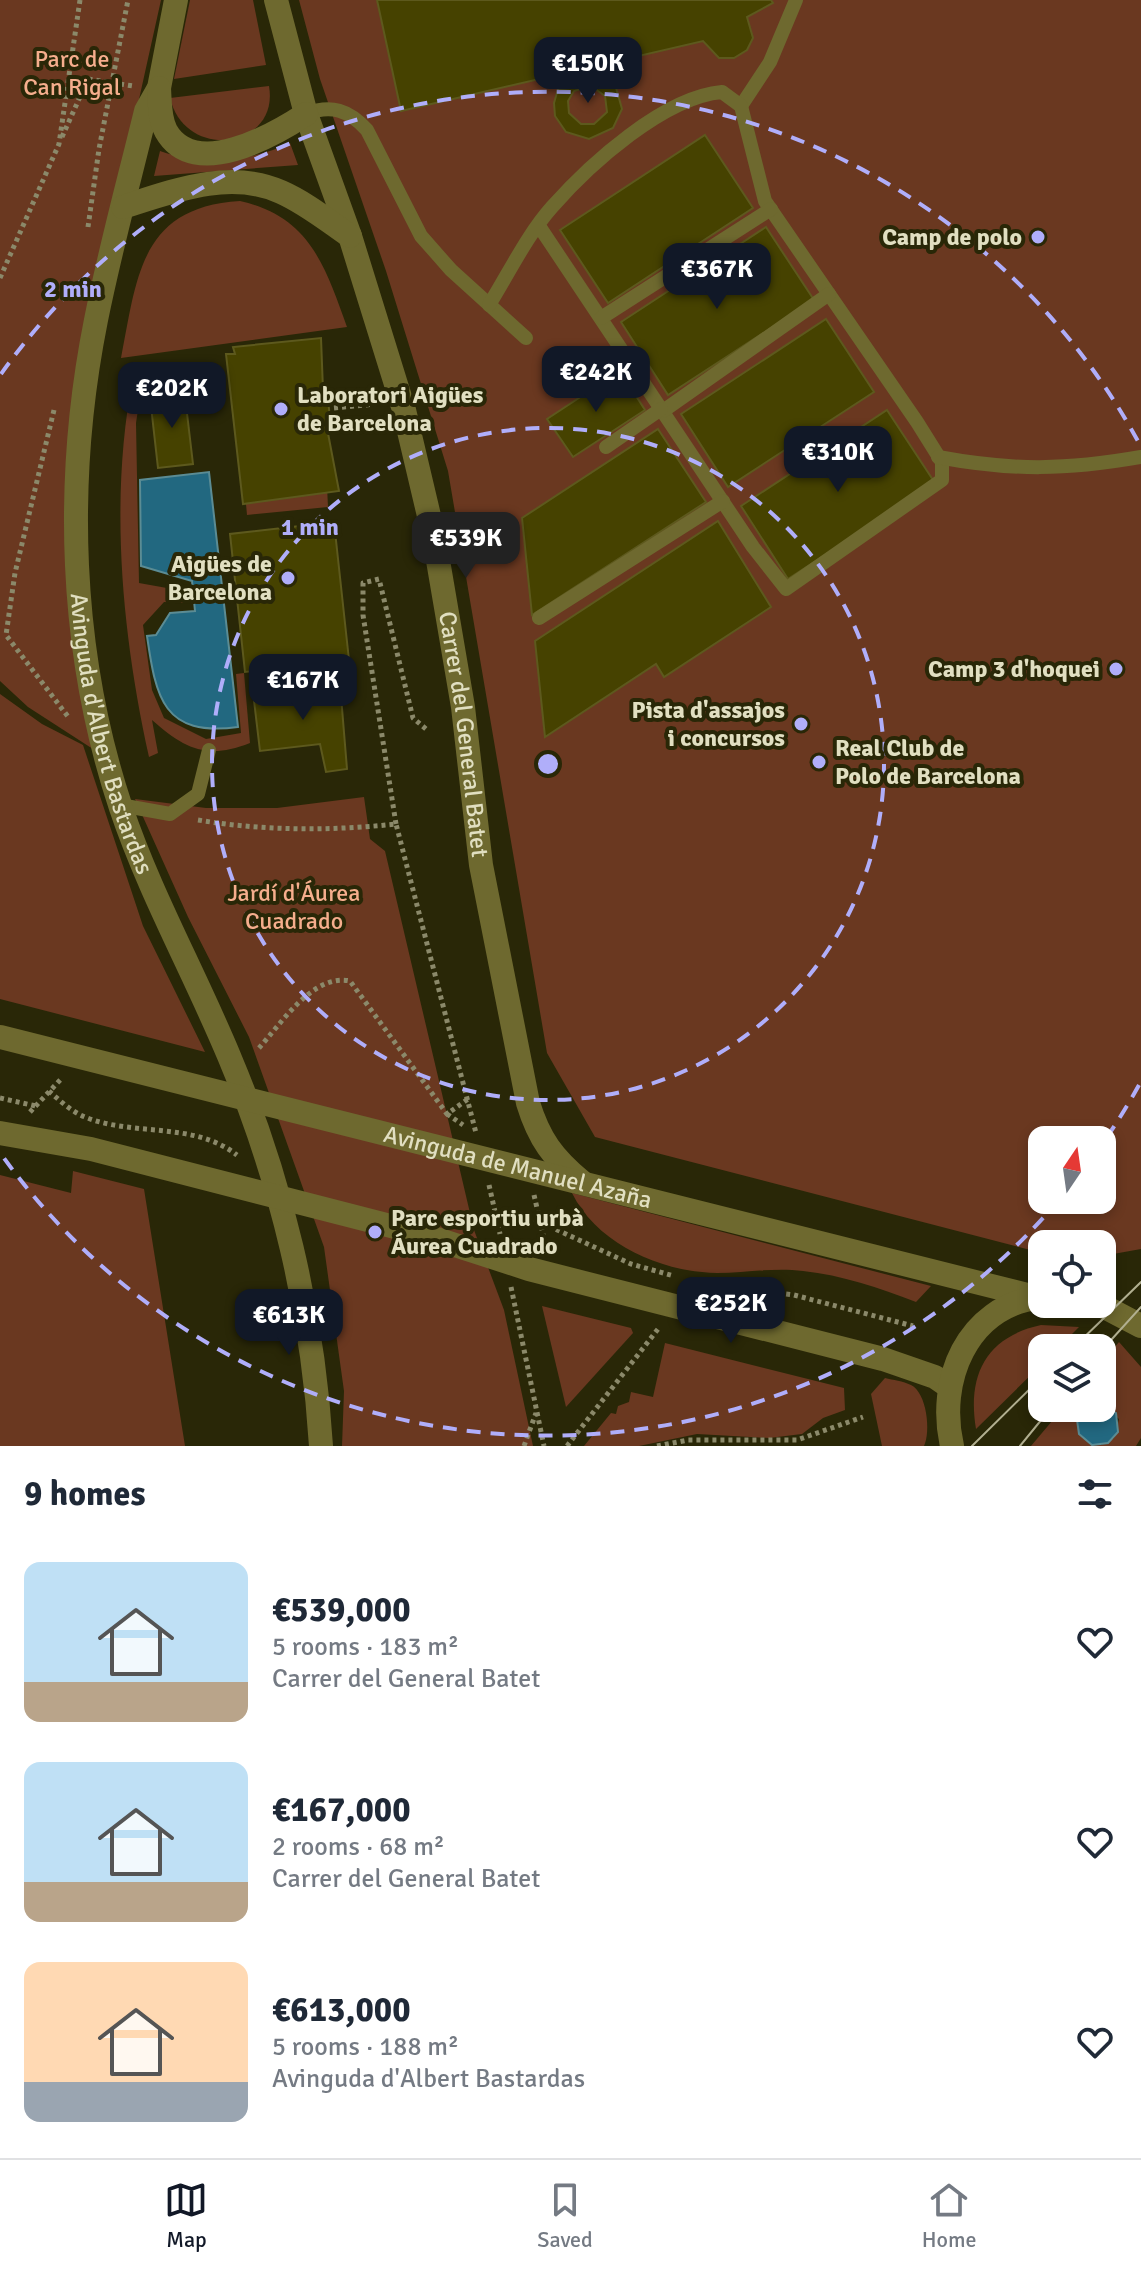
<!DOCTYPE html>
<html lang="en">
<head>
<meta charset="utf-8">
<style>
  :root { --surface:#fff; --page:#f2f2f3; --text:#1f2937; --muted:#747a83; --line:#e0e1e3; --accent:#111827 }
  body { margin:0; font-family:Signika,sans-serif; background:var(--page); color:var(--text); height:100vh; display:flex; flex-direction:column; font-size:30px; white-space:nowrap }
  * { box-sizing:border-box; margin:0 }
  p { font-size:26px; color:var(--muted) }
  .icon { flex:none; width:44px; height:44px; fill:none; stroke:currentColor; stroke-width:2; stroke-linecap:round; stroke-linejoin:round }
  .map { position:relative; height:1446px; overflow:hidden }
  .details { display:flex; flex-direction:column; background:var(--surface); flex:1 }
  .details>* { flex:none }
  .needle { width:52px; rotate:13deg }
  .fabs { position:absolute; left:1028px; top:1126px; display:grid; gap:16px }
  .fabs a { display:grid; place-items:center; width:88px; height:88px; border-radius:16px; background:var(--surface); box-shadow:0 4px 12px #0003; font-size:40px }
  .price { position:absolute; translate:-50% -68px; padding:0 18px; border-radius:16px; background:var(--accent); color:#fff; font-size:26px; line-height:52px; filter:drop-shadow(0 2px 4px #0008) }
  .price::after { content:''; position:absolute; left:50%; top:48px; width:24px; height:18px; margin-left:-12px; background:inherit; clip-path:polygon(0 0,100% 0,50% 100%) }
  .price.active { background:#222; color:#fff }
  ul { padding:0; list-style:none }
  li { display:flex; align-items:center; gap:24px; height:200px; padding:0 24px }
  li span { display:grid; place-items:center; flex:none; width:224px; height:160px; border-radius:16px; color:#555 }
  li>.icon { margin-inline-start:auto }
  span .icon { width:96px; height:96px; fill:#fffc; stroke-width:1 }
  li b { font-size:34px }
  h2 { display:flex; justify-content:space-between; align-items:center; height:96px; padding:0 24px; font-size:34px }
  .dock { display:flex; justify-content:space-around; align-items:center; height:112px; border-top:2px solid var(--line); background:var(--surface); font-size:22px; color:var(--muted) }
  .dock a { display:grid; justify-items:center; gap:4px }
  .dock .active { color:var(--accent) }
  .map>svg:first-child { display:block }
</style>
</head>
<body>
<div class="map">
<svg width="1141" height="1446" viewBox="0 0 1141 1446">
  <rect width="100%" height="100%" fill="#292707"/>
  <g fill="#6a3820" fill-rule="evenodd">
    <polygon points="0,0 161,0 78,375 96,751 28,707 0,681"/>
    <polygon points="190,0 253,0 266,65 174,79"/>
    <path d="M299,0H1141V1249L1102,1256V1244H1042V1253L595,1137L547,1053L448,471L386,271L320,79ZM1042,1140H1102V1200H1042Z"/>
    <path d="M269,86C280,149 185,162 170,98Z"/>
    <path d="M290,143L298,165L154,176L160,151C203,166 249,162 290,143Z"/>
    <path d="M240,201C310,217 325,266 347,327L121,358C137,277 140,207 240,201Z"/>
    <path d="M213,364L217,381L141,390L136,423L139,583L178,590L189,603L164,602L143,625L152,690L164,718L206,739L241,733L236,674L244,673L250,743C207,760 185,749 152,720L158,753L149,757C122,634 109,501 133,377Z"/>
    <polygon points="327,486 328,507 247,515 245,493"/>
    <polygon points="0,694 42,724 83,745 143,926 205,1052 0,999"/>
    <polygon points="364,797 370,839 385,851 474,1230 504,1310 533,1446 342,1446 344,1391 324,1247 249,1037 188,917 135,799 206,808 277,808"/>
    <polygon points="73,1171 144,1189 185,1446 0,1446 0,1175 71,1193"/>
    <path d="M572,1193L931,1286L916,1302C879,1288 842,1275 803,1271C774,1267 746,1273 717,1273C661,1272 597,1244 572,1193Z"/>
    <polygon points="542,1306 631,1328 633,1333 566,1407"/>
    <path d="M1041,1325L1079,1327L1058,1348H1042V1364L976,1429C967,1375 986,1337 1041,1325Z"/>
    <polygon points="1119,1342 1141,1367 1141,1438 1136,1446 1031,1446 1063,1408 1084,1408 1080,1412 1101,1445 1114,1438 1119,1419 1102,1404 1102,1362"/>
    <polygon points="665,1343 844,1388 845,1410 823,1418 802,1434 769,1438 697,1434 639,1446 584,1446 611,1413 616,1414 618,1406 629,1402 631,1392 653,1397"/>
    <path d="M885,1378C893,1380 903,1381 911,1385C927,1393 931,1432 924,1446H882L871,1394Z"/>
  </g>
  <g fill="#226880" stroke="#5b8c94" stroke-width="2">
    <path d="M209,472L238,727C163,737 156,698 147,636L156,635L170,613L195,611L192,581L141,566L140,480Z"/>
    <polygon points="1102,1404 1116,1413 1118,1432 1108,1443 1092,1445 1079,1434 1077,1420 1084,1408 1102,1408"/>
  </g>
  <g fill="#464200" stroke="#5d591d" stroke-width="2" fill-rule="evenodd">
    <polygon points="377,0 771,0 773,3 747,17 753,38 747,50 734,58 719,58 703,41 401,111"/>
    <path d="M588,71L603,74L615,84L622,109L613,128L589,139L566,132L555,116L554,103L558,89L567,79ZM591,86L605,96L607,112L594,124H581L569,113L568,101L574,91Z"/>
    <polygon points="705,135 753,208 608,303 560,230"/>
    <polygon points="766,227 814,300 668,395 621,322"/>
    <polygon points="826,319 874,392 728,487 681,414"/>
    <polygon points="321,338 323,390 327,390 331,428 327,428 339,491 243,504 226,354 235,354 233,347"/>
    <polygon points="620,371 645,410 573,457 547,419"/>
    <polygon points="184,388 193,464 158,468 151,406 160,404 159,392"/>
    <polygon points="887,410 935,483 788,579 741,506"/>
    <polygon points="658,429 706,502 532,615 522,518"/>
    <polygon points="718,521 771,607 664,677 656,664 545,737 535,641"/>
    <polygon points="334,522 349,660 245,672 230,534"/>
    <polygon points="323,684 324,692 338,691 341,696 347,769 326,772 320,744 260,751 253,692"/>
  </g>
  <g fill="none" stroke-linecap="round" stroke-linejoin="round">
    <g stroke="#8b896a" stroke-width="5" stroke-dasharray="4 4" stroke-linecap="butt">
      <polyline points="62,137 88,79 133,86"/>
      <polyline points="88,227 99,149 128,0"/>
      <polyline points="0,278 59,144 80,0"/>
      <polyline points="334,408 375,404"/>
      <polyline points="54,410 15,573 6,635 69,718"/>
      <path d="M198,820C263,831 331,831 396,824L476,1133"/>
      <polyline points="396,824 363,615 363,583 379,579 413,718 426,729"/>
      <path d="M259,1048C280,1025 313,973 350,981L447,1114L468,1099"/>
      <path d="M49,1091C59,1100 72,1112 85,1117C134,1137 193,1121 237,1155"/>
      <polyline points="0,1098 36,1106"/>
      <polyline points="30,1112 62,1078"/>
      <polyline points="447,1114 463,1125"/>
      <polyline points="489,1185 500,1234"/>
      <polyline points="534,1195 546,1247"/>
      <polyline points="527,1216 631,1264 674,1276"/>
      <polyline points="691,1281 794,1295 913,1326"/>
      <polyline points="511,1287 544,1446"/>
      <polyline points="1057,1314 1079,1313"/>
      <polyline points="524,1446 536,1413"/>
      <polyline points="567,1446 658,1329"/>
      <polyline points="657,1446 688,1440 797,1440 863,1417"/>
    </g>
    <g stroke="#6e692f" stroke-width="14">
      <polyline points="741,106 770,62 796,0"/>
      <path d="M306,114C331,104 349,110 367,130L421,236L451,270L526,338"/>
      <path d="M489,305C509,273 527,235 552,207C590,164 664,97 722,92L741,106L765,201L917,422L942,462V480L786,589L753,547L539,226"/>
      <polyline points="601,318 771,209"/>
      <polyline points="663,411 829,294"/>
      <polyline points="606,447 661,409"/>
      <path d="M938,457C1013,471 1067,470 1141,457"/>
      <polyline points="539,618 723,501"/>
      <polyline points="120,805 170,814 198,794 209,750"/>
    </g>
    <g stroke="#6e692f" stroke-width="24">
      <path id="s1" d="M176,0L159,88L146,111C129,181 110,250 96,320C64,480 69,652 121,808C150,894 194,972 229,1056C281,1179 313,1313 321,1446"/>
      <path id="s2" d="M276,0L306,114L350,236L404,410L434,537L463,707L481,865L528,1103C539,1139 553,1158 582,1182"/>
      <path d="M159,88C160,102 159,118 166,131C194,181 274,135 306,114"/>
      <path d="M123,207C173,191 230,169 281,192C306,203 328,221 350,236"/>
      <path id="s3" d="M0,1037L1035,1297"/>
      <polyline points="0,1133 91,1149 418,1233 529,1269 883,1359 935,1377 948,1386"/>
      <polyline points="1099,1304 1141,1326"/>
      <path d="M952,1446C937,1381 966,1307 1040,1297"/>
    </g>
    <g stroke="#b1af90" stroke-width="2">
      <polyline points="1073,1348 1141,1282"/>
      <polyline points="1102,1350 1141,1307"/>
      <polyline points="972,1446 1042,1377"/>
      <polyline points="1020,1446 1051,1408"/>
    </g>
  </g>
  <g fill="none" stroke="#b0aefa" stroke-width="4" stroke-dasharray="14 10">
    <circle cx="548" cy="764" r="336"/>
    <path d="M1139 1085A672 672 0 0 1 1105 1140M1059 1200A672 672 0 0 1 1 1154M1 374A672 672 0 0 1 1139 443"/>
  </g>
  <g fill="#b0aefa" stroke="#292707" stroke-width="3">
    <circle cx="1038" cy="237" r="8"/>
    <circle cx="281" cy="409" r="8"/>
    <circle cx="288" cy="578" r="8"/>
    <circle cx="1116" cy="669" r="8"/>
    <circle cx="801" cy="724" r="8"/>
    <circle cx="819" cy="762" r="8"/>
    <circle cx="375" cy="1232" r="8"/>
  </g>
  <g text-anchor="middle" stroke-width="8" stroke-linejoin="round" paint-order="stroke">
    <g font-size="24" fill="#f6ae8d" stroke="#292707">
      <text x="72" y="67">Parc de<tspan x="72" dy="28">Can Rigal</tspan></text>
      <text x="294" y="901">Jardí d'Áurea<tspan x="294" dy="28">Cuadrado</tspan></text>
    </g>
    <g font-size="24" font-weight="bold" fill="#e1dfc1" stroke="#292707" text-anchor="end">
      <text x="1022" y="245">Camp de polo</text>
      <text x="297" y="403" text-anchor="start">Laboratori Aigües<tspan x="297" dy="28">de Barcelona</tspan></text>
      <text x="272" y="572">Aigües de<tspan x="272" dy="28">Barcelona</tspan></text>
      <text x="1100" y="677">Camp 3 d'hoquei</text>
      <text x="785" y="718">Pista d'assajos<tspan x="785" dy="28">i concursos</tspan></text>
      <text x="835" y="756" text-anchor="start">Real Club de<tspan x="835" dy="28">Polo de Barcelona</tspan></text>
      <text x="391" y="1226" text-anchor="start">Parc esportiu urbà<tspan x="391" dy="28">Áurea Cuadrado</tspan></text>
    </g>
    <g font-size="24" fill="#e1dfc1" stroke="#292707">
      <text dy="8" stroke="none"><textPath href="#s1" startOffset="750">Avinguda d'Albert Bastardas</textPath></text>
      <text dy="8" stroke="none"><textPath href="#s2" startOffset="760">Carrer del General Batet</textPath></text>
      <text dy="8" stroke="none"><textPath href="#s3" startOffset="534">Avinguda de Manuel Azaña</textPath></text>
    </g>
  </g>
  <circle cx="548" cy="764" r="12" fill="#b0aefa" stroke="#292707" stroke-width="4"/>
  <g font-size="24" text-anchor="middle" font-weight="bold" fill="#b0aefa" stroke="#292707" stroke-width="8" stroke-linejoin="round" paint-order="stroke">
    <text x="73" y="297">2 min</text>
    <text x="310" y="535">1 min</text>
  </g>
</svg>
<div class="fabs">
<a><svg class="needle" viewBox="-14 -14 28 28"><path d="M0-13l5 13h-10z" fill="#e53935"/><path d="M0 13l5-13h-10z" fill="#747a83"/></svg></a>
<a><svg class="icon" aria-label="locate" viewBox="0 0 24 24"><circle cx="12" cy="12" r="6"/><path d="M12 2v4M12 18v4M2 12h4M18 12h4"/></svg></a>
<a><svg class="icon" aria-label="layers" viewBox="0 0 24 24"><path d="M12 4l9 5-9 5-9-5zM3 14l9 5 9-5"/></svg></a>
</div>
<b class="price" style="left:588px;top:105px">€150K</b>
<b class="price" style="left:717px;top:311px">€367K</b>
<b class="price" style="left:596px;top:414px">€242K</b>
<b class="price" style="left:172px;top:430px">€202K</b>
<b class="price" style="left:838px;top:494px">€310K</b>
<b class="price active" style="left:466px;top:580px">€539K</b>
<b class="price" style="left:303px;top:722px">€167K</b>
<b class="price" style="left:731px;top:1345px">€252K</b>
<b class="price" style="left:289px;top:1357px">€613K</b>
</div>
<section class="details">
<h2>9 homes<svg class="icon" aria-label="filters" viewBox="0 0 24 24"><path d="M4 7h16M4 17h16"/><circle cx="9" cy="7" r="2"/><circle cx="15" cy="17" r="2"/></svg></h2>
<ul>
<li><span style="background:linear-gradient(#bfe0f5 75%,#b9a48a 0)"><svg class="icon" aria-label="home" viewBox="0 0 24 24"><path d="M3 11l9-7 9 7M6 9v11h12V9"/></svg></span><div><b>€539,000</b><p>5 rooms · 183 m²</p><p>Carrer del General Batet</p></div><svg class="icon" aria-label="heart" viewBox="0 0 24 24"><path d="M12 20l-8-8c-3-5 5-10 8-4 3-6 11-1 8 4z"/></svg></li>
<li><span style="background:linear-gradient(#bfe0f5 75%,#b9a48a 0)"><svg class="icon" aria-label="home" viewBox="0 0 24 24"><path d="M3 11l9-7 9 7M6 9v11h12V9"/></svg></span><div><b>€167,000</b><p>2 rooms · 68 m²</p><p>Carrer del General Batet</p></div><svg class="icon" aria-label="heart" viewBox="0 0 24 24"><path d="M12 20l-8-8c-3-5 5-10 8-4 3-6 11-1 8 4z"/></svg></li>
<li><span style="background:linear-gradient(#ffd9b3 75%,#9aa5b1 0)"><svg class="icon" aria-label="home" viewBox="0 0 24 24"><path d="M3 11l9-7 9 7M6 9v11h12V9"/></svg></span><div><b>€613,000</b><p>5 rooms · 188 m²</p><p>Avinguda d'Albert Bastardas</p></div><svg class="icon" aria-label="heart" viewBox="0 0 24 24"><path d="M12 20l-8-8c-3-5 5-10 8-4 3-6 11-1 8 4z"/></svg></li>
</ul>
</section>
<nav class="dock">
<a class="active"><svg class="icon" aria-label="map" viewBox="0 0 24 24"><path d="M3 6l6-2 6 2 6-2v14l-6 2-6-2-6 2zM9 4v14M15 6v14"/></svg>Map</a>
<a><svg class="icon" aria-label="saved" viewBox="0 0 24 24"><path d="M7 4h10v16l-5-4-5 4z"/></svg>Saved</a>
<a><svg class="icon" aria-label="home" viewBox="0 0 24 24"><path d="M3 11l9-7 9 7M6 9v11h12V9"/></svg>Home</a>
</nav>
</body>
</html>
